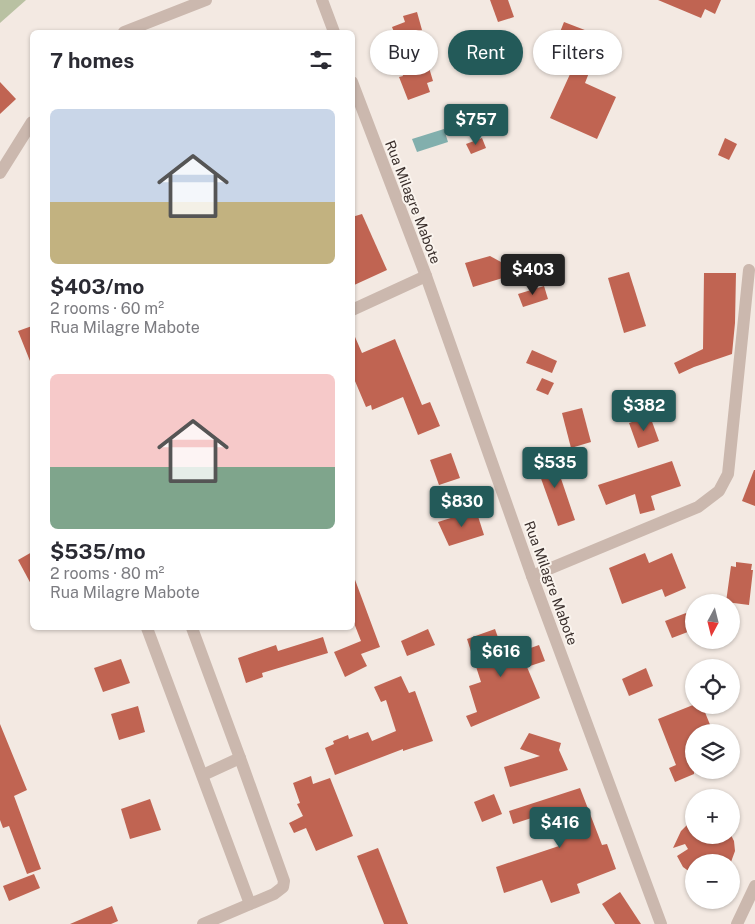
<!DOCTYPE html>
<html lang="en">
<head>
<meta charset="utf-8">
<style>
  :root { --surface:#fff; --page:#f2f2f3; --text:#2b2b33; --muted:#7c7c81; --accent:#235a59 }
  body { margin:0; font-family:"Public Sans",sans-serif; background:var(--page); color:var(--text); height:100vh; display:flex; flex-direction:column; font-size:19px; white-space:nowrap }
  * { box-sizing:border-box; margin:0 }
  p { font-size:16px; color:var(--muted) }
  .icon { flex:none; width:28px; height:28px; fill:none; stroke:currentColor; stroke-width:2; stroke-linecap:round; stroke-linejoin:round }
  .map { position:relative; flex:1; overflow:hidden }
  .panel { position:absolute; left:30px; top:30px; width:325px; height:600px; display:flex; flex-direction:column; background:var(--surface); border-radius:8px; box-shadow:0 1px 4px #0004 }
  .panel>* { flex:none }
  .top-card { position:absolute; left:370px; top:30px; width:310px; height:45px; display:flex; gap:10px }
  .needle { width:32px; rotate:187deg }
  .tools { position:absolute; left:685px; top:594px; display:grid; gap:10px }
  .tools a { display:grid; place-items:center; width:55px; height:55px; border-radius:50%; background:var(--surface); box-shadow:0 1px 4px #0004; font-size:25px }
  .price { position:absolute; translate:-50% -42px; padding:0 11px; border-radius:5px; background:var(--accent); color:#fff; font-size:16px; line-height:32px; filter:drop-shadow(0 1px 2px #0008) }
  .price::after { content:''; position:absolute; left:50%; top:30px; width:15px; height:11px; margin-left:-8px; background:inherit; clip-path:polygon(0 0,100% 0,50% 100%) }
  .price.selected { background:#222; color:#fff }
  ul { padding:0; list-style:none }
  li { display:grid; align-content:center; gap:10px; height:265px; padding:0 20px }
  li span { display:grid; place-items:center; height:155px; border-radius:8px; color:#555 }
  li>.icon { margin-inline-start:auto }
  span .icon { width:90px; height:90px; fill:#fffc; stroke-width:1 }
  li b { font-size:21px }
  h2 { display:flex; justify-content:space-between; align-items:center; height:60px; padding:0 20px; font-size:21px }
  .chip { padding:0 18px; border-radius:22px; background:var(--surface); box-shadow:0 1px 4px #0004; font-size:18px; line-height:45px }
  .chip.selected { background:var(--accent); color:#fff }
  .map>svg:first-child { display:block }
</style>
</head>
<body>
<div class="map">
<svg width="755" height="924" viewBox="0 0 755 924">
  <rect width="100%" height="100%" fill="#f3e9e2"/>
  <polygon fill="#b9c1a2" points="0,0 26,0 0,23"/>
  <polygon fill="#82afad" points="444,129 448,142 417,152 412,139"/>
  <g fill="#c06452">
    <polygon points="490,0 508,0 514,17 498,22"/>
    <polygon points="658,0 721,0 715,14 705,9 701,18"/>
    <polygon points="417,12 422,30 418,31 433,81 427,83 430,92 408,100 399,77 403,76 395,49 400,47 392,27 405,22 403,16"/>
    <polygon points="564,22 603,37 585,83 616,97 597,139 550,118 576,61 552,52"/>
    <polygon points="0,82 16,99 0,114"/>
    <polygon points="482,138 486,148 471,154 466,144"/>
    <polygon points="725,138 737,144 729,160 718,155"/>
    <polygon points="362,214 387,270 352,286 352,217"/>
    <polygon points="490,256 501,262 506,277 473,287 465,263"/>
    <polygon points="629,272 646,326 624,333 608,278"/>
    <polygon points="704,273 736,273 735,323 732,354 694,367 679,374 674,363 703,349"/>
    <polygon points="544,286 548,299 523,307 518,294"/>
    <polygon points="32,326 32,366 18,331"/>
    <polygon points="352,330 362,353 395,339 422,405 430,402 440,426 418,435 403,397 372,410 371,405 366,407 352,374"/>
    <polygon points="532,350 557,361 552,373 526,363"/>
    <polygon points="542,378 554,383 548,395 536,390"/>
    <polygon points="582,408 591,442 571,448 562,413"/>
    <polygon points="650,416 659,441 638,448 629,423"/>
    <polygon points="552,452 575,520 558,526 534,459"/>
    <polygon points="451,453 460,478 439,485 430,460"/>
    <polygon points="672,461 681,486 651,496 655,510 640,514 635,494 606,505 598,485"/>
    <polygon points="754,470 755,470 755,506 742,501"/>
    <polygon points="476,510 484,535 449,546 438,522"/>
    <polygon points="32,552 32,586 18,560"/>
    <polygon points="645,553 649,563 672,553 686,588 665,597 662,589 622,604 609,568"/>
    <polygon points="736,562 752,564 751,570 753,570 749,605 726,602 731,566 736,567"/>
    <polygon points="354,577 380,647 361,654 367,666 345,677 334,652 361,641 352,618"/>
    <polygon points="686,613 693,630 672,638 665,621"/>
    <polygon points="428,629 435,645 407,656 401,641"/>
    <polygon points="495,629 505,657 539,645 545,661 527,667 540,698 471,727 466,716 477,712 469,686 481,682 467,639"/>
    <polygon points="323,637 328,653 262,673 263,677 246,683 238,658 276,645 278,651"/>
    <polygon points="121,659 130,683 103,692 94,668"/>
    <polygon points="646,668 653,686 629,696 622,679"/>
    <polygon points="401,676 409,693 415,691 433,741 403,751 403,749 335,775 325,748 334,744 333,741 348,735 349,739 368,732 372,741 396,731 386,700 381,702 374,687"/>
    <polygon points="693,705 702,705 713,732 694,732 694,746 689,748 694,758 694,774 675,782 669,768 676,765 658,719"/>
    <polygon points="138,706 145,732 119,740 111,714"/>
    <polygon points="0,724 27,790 14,796 41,869 27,874 9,826 3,828 0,820"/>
    <polygon points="529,733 561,743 559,750 568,770 510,787 504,767 540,756 520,749"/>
    <polygon points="311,776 313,784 330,778 353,836 316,851 306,828 294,833 289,823 303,816 297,804 300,803 293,783"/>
    <polygon points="580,788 602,845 607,844 616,869 577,884 580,893 551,903 542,880 504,893 496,867 559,846 547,813 513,824 509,811"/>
    <polygon points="494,794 502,814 482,822 474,802"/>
    <polygon points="150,799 161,830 130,839 121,809"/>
    <polygon points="694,818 694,835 731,835 734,841 735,851 731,862 694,862 694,875 683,867 677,856 688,849 685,844 673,848 681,831"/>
    <polygon points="378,848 408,924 384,924 357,856"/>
    <polygon points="34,874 40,888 9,901 3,886"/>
    <polygon points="620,892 641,924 615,924 602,904"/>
    <polygon points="112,906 118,921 111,924 70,924"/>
  </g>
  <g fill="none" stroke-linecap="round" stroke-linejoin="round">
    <g stroke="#cbb8ae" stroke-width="12">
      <polyline points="322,0 334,32"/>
      <polyline points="124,32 206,0"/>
      <polyline points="352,82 426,276 532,576 661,924"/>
      <polyline points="0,173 32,122"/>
      <polyline points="352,310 426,276"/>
      <polyline points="532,576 698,507 719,491 728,474 749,270"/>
      <polyline points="147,628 250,904"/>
      <polyline points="192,628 240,758 284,881 283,887 274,894 203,924"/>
      <polyline points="203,775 240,758"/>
      <polyline points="737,924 755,886"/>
    </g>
  </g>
  <g text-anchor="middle" stroke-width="4" stroke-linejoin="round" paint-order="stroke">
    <g font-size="14" fill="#3a2f2c" stroke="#faf4ee">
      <text transform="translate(413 202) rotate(69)" y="5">Rua Milagre Mabote</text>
      <text transform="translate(551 583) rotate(70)" y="5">Rua Milagre Mabote</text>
    </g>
  </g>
</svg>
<div class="tools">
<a><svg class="needle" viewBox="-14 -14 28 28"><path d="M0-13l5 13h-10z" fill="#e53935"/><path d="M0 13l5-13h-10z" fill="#7c7c81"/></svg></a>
<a><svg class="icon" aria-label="locate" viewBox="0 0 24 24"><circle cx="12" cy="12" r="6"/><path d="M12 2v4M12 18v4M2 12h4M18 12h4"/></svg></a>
<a><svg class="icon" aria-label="layers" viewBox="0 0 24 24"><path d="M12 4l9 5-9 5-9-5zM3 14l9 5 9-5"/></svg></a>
<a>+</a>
<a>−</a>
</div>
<b class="price" style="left:476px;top:146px">$757</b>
<b class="price selected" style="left:533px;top:296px">$403</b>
<b class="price" style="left:644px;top:432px">$382</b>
<b class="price" style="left:555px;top:489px">$535</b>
<b class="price" style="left:462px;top:528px">$830</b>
<b class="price" style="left:501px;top:678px">$616</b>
<b class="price" style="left:560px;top:849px">$416</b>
<div class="top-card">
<a class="chip">Buy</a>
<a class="chip selected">Rent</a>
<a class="chip">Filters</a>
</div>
<section class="panel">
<h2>7 homes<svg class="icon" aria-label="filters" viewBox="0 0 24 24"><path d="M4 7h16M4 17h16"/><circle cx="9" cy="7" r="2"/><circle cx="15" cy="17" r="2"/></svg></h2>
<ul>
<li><span style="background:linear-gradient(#c9d6e8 60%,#c2b280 0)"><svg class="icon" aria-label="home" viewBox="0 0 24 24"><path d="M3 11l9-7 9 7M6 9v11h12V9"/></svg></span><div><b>$403/mo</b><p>2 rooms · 60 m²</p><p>Rua Milagre Mabote</p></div></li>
<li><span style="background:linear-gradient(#f6c9c9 60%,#7fa58c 0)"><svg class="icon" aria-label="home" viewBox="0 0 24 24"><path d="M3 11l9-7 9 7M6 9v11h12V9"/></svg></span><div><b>$535/mo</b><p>2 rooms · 80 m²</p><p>Rua Milagre Mabote</p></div></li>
</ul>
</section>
</div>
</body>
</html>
